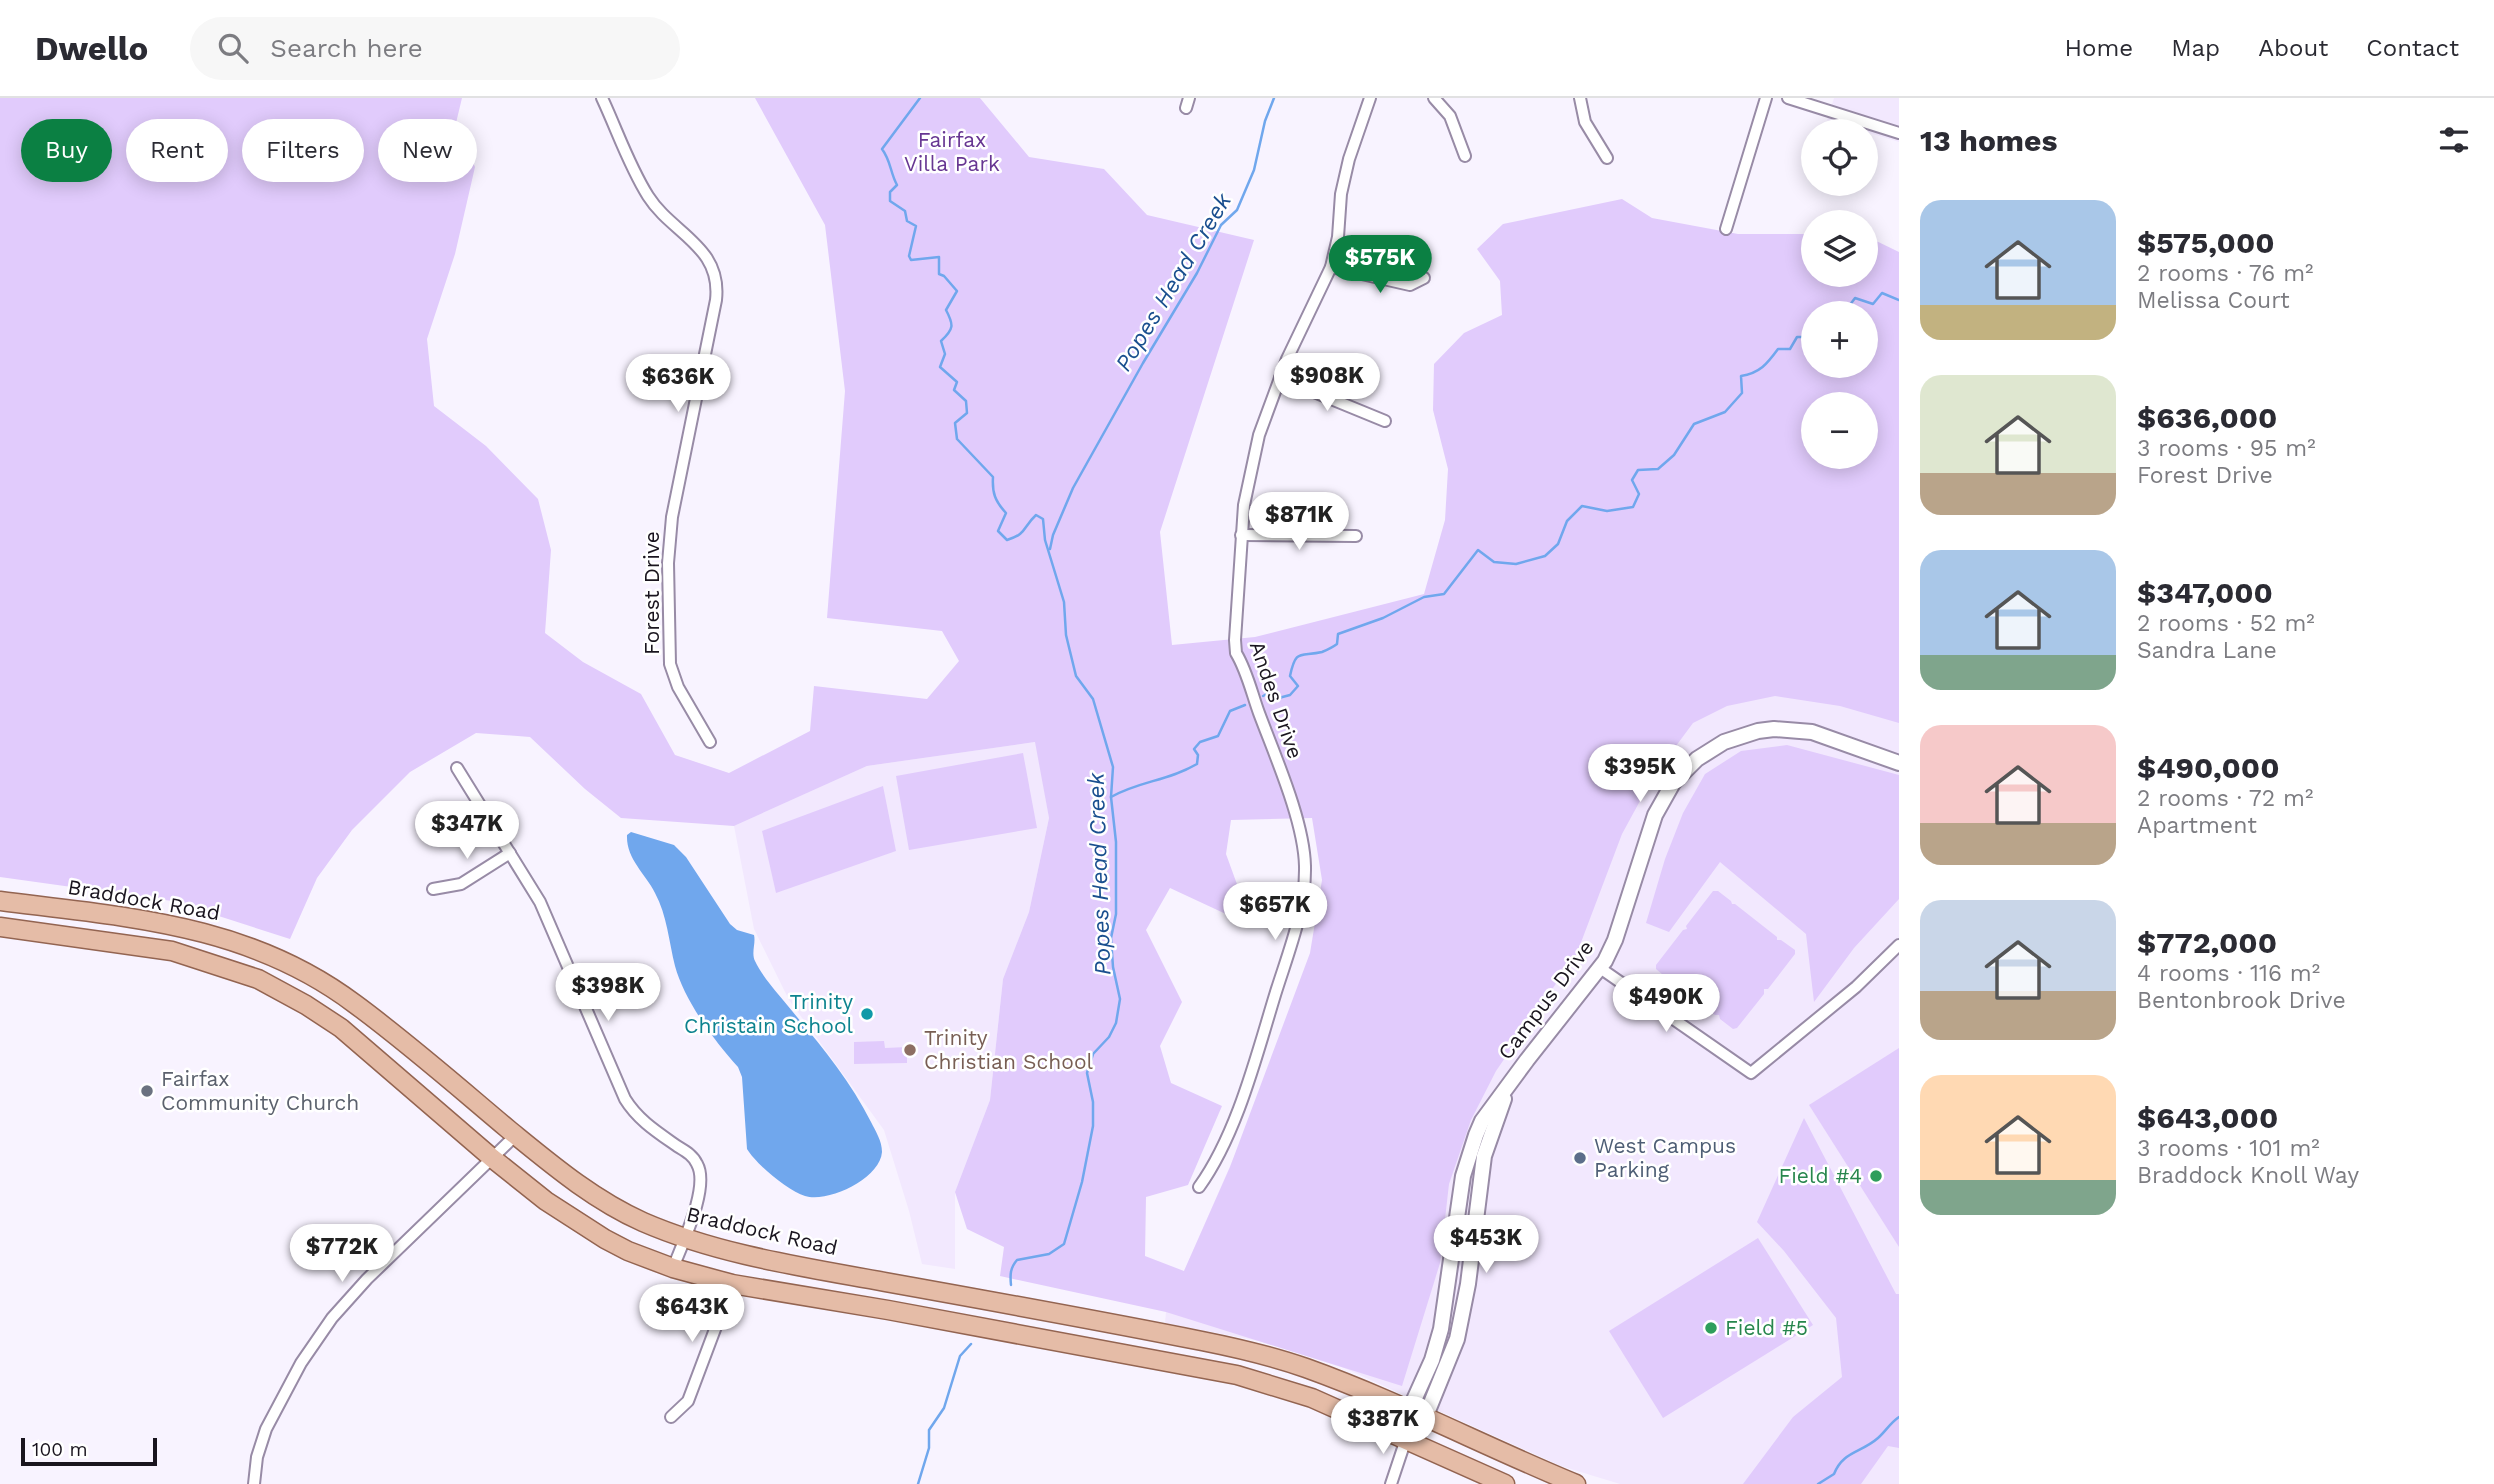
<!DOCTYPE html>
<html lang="en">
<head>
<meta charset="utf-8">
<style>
  :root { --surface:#fff; --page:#f7f7f7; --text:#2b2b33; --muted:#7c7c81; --line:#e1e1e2; --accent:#0b8043 }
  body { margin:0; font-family:"Work Sans",sans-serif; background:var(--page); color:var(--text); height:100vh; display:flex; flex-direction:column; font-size:26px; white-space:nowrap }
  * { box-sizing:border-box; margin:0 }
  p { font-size:23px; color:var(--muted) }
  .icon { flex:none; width:38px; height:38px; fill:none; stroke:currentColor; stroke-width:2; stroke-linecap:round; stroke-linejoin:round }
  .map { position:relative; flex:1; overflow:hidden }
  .panel { display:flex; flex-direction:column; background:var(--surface); width:595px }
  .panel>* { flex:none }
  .banner { position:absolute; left:21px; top:21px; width:665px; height:63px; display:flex; gap:14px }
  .tools { position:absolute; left:1801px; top:21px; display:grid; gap:14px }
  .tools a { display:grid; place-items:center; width:77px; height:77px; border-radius:50%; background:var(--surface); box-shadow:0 4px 18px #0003; font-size:35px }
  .scale { position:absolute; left:21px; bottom:18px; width:136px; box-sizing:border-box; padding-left:7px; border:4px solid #19141e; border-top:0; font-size:19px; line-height:24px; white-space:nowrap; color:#19141e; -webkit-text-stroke:5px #fff; paint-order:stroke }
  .price { position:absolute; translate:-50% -60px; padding:0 16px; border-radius:24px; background:#fff; color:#222; font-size:23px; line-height:46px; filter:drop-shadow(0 2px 4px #0008) }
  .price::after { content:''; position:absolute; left:50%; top:42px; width:21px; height:16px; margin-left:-10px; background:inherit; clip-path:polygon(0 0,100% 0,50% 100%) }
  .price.on { background:var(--accent); color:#fff }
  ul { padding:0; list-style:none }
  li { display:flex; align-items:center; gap:21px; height:175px; padding:0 21px }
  li span { display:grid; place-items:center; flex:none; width:196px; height:140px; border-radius:21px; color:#555 }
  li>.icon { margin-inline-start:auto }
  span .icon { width:84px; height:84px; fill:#fffc; stroke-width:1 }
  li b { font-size:30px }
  h2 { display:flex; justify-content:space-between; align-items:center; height:84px; padding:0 21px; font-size:30px }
  .tag { padding:0 24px; border-radius:32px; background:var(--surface); box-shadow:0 4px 18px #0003; font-size:24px; line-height:63px }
  .tag.on { background:var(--accent); color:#fff }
  header { display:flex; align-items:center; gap:42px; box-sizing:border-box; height:98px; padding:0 35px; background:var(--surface); border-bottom:2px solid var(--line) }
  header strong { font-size:33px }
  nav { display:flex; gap:38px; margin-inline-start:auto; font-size:24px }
  .search { width:490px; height:63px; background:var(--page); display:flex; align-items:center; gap:18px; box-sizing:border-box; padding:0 24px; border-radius:38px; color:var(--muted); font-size:26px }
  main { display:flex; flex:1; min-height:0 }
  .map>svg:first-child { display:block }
</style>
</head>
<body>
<header>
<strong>Dwello</strong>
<div class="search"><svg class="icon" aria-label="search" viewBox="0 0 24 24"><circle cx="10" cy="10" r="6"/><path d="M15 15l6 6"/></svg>Search here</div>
<nav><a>Home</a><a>Map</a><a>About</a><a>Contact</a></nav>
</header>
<main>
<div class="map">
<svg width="1899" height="1386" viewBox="0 0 1899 1386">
  <rect width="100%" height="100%" fill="#f8f3ff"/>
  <g fill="#f2e8fe" fill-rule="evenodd">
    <polygon points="1834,0 1899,0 1899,44 1827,22"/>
    <path d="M1636,142L1813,268H1866L1899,253V1386H1620L1561,1368L1344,1270L1259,1243L1165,1225L1166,1214ZM1813,306H1866V359H1813Z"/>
    <polygon points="1036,644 1049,720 1029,814 1003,881 990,1002 955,1094 955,1171 922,1166 909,1113 884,1032 789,902 754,831 734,728 867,668"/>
  </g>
  <g fill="#e1cbfc" fill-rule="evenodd">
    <path d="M0,0H462L456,25L475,69L455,156L427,241L434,308L486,348L538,401L551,452L545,535L583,564L641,596L675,657L729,675L810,633L814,588L927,601L959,563L942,533L827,520L845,293L825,127L755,0H980L1029,59L1104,71L1147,117L1254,142L1160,434L1172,547L1255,539L1424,496L1445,422L1448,371L1433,312L1434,266L1464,235L1502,217L1500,183L1477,151L1503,126L1622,101L1652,120L1738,136H1813V177H1866V138L1899,154V625L1840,608L1775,598L1727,608L1693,625L1653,679L1622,736L1577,855L1496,973L1471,1022L1449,1086L1440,1165L1402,1288L1166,1214L1000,1178L1004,1149L967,1131L955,1094L990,1002L1003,881L1029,814L1049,720L1035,644L867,668L734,728L621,720L585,691L530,639L476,635L410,674L352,732L317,780L290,841L172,803L0,779ZM1813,215H1866V268H1813ZM1813,306H1866V359H1813ZM1312,720L1322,782L1310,855L1230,1069L1184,1173L1145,1158L1146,1099L1188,1087L1222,1008L1171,985L1160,948L1182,904L1146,832L1170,790L1228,817L1238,789L1226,756L1231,722Z"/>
    <polygon points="1787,647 1899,677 1899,801 1854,850 1814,904 1806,836 1720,764 1669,834 1646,825 1665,761 1683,715 1705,676 1741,653"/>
    <polygon points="1023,655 1037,730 909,752 896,678"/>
    <polygon points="883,688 896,753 776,795 762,733"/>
    <polygon points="1713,793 1718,793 1731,803 1732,806 1735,806 1777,839 1777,842 1781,842 1795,852 1795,856 1768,891 1764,891 1764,896 1737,930 1733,931 1720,921 1719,917 1715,917 1674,885 1674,881 1669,882 1656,871 1656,867 1683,832 1687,831 1686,828"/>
    <polygon points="884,943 885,950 907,949 907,965 854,966 854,944"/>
    <polygon points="1899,950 1899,1149 1809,1007"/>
    <polygon points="1804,1020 1896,1196 1899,1196 1899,1350 1888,1348 1861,1386 1743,1386 1793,1319 1842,1279 1836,1220 1784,1153 1757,1124"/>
    <polygon points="1758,1140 1813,1227 1663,1320 1609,1233"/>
  </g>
  <path fill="#70a7ed" d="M631,734L674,747L686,759L730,826L737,832L754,837C756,845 751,855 755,863C764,882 784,902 797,919C824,951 852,986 871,1024C876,1034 882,1043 882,1054C880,1081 828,1105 805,1098C788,1093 756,1066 747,1051L742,979L738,969C715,944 684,902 675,868C669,844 667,817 655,795C645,775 626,761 627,737Z"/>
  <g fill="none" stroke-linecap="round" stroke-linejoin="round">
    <g stroke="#70a7ed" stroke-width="2.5">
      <path d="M920,0L882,51C891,63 890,74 897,87L890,94V103L905,113L907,123L916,128L909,158L911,162L939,159V176L944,178L957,193L946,212C954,227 954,231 941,243L945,256L940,269L957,284L954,292L966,303L967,315L955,325L957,341L993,379C992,395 995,403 1006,415L998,433L1007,442C1027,436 1023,429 1036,417L1043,421L1045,442L1064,504L1066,537L1076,578L1093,601L1113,669L1111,699L1116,744V816L1111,840L1113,869L1120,901L1116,925L1109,939L1093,956L1087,975L1093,1004V1028L1082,1084L1064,1146L1049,1156L1017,1162C1010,1170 1010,1177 1011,1187"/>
      <polyline points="1844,215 1855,200 1873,206 1882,195 1899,202"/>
      <polyline points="1050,451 1053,437 1073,390 1143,265 1197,175 1221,127 1237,112 1254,72 1265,23 1274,0"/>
      <path d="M1263,598L1272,593L1275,601L1290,597L1298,588L1290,578C1296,550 1300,559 1322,554C1327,552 1333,549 1337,546L1338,536L1383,520L1424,499L1444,496L1478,452L1494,464L1516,466L1545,458L1558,446L1567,423L1582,408L1607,413L1633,409L1639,396L1632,382L1638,372L1658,371L1674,357L1694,326L1725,314L1742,295L1741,278C1760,275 1767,266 1778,251H1790L1797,239H1813"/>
      <path d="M1111,699C1139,683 1168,683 1197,666L1198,657L1194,651L1200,644L1218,638L1230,613L1245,607"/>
      <polyline points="918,1386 929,1350 929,1332 944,1310 960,1258 971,1246"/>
      <path d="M1818,1386L1834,1376C1843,1353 1861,1355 1878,1340C1886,1333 1890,1325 1899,1319"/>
    </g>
    <defs>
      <g id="minor">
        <path d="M602,0C617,32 629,68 648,98C672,136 722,148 716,202L672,419L668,465L670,566L678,589L710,644"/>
        <polyline points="1434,0 1450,18 1465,58"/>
        <polyline points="1580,0 1585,24 1607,60"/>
        <polyline points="1788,0 1899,35"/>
        <polyline points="1186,10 1189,0"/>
        <polyline points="1726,131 1766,0"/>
        <polyline points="1331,169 1410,187 1424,180"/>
        <polyline points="1280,280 1385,323"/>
        <polyline points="1241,437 1356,438"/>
        <path d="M457,670L540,804L625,1001C638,1022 657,1034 677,1048C685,1053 693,1057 697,1066C710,1089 682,1146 673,1170"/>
        <polyline points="433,791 461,786 510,755"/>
        <polyline points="1600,870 1751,975 1856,889 1899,847"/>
        <path d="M1199,1089C1237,1036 1256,959 1275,897C1288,855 1306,812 1305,768C1304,723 1275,658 1259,615C1252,596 1247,573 1236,555L1235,542L1244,407L1259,337L1287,261L1331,169L1338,139L1341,96L1349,61L1370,0"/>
        <polyline points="671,1319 688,1303 732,1186"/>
        <polyline points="254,1386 257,1359 266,1331 301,1265 332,1220 367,1181 516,1037"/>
        <polyline points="1391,1386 1406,1341"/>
      </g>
      <g id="tertiary">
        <polyline points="1406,1341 1409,1313 1432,1262 1441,1231 1463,1078 1476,1037 1482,1023 1527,962 1605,863 1615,842 1655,717 1673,685 1697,661 1724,644 1758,633 1774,631 1812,634 1899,665"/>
        <polyline points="1406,1341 1425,1320 1457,1241 1468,1186 1484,1058 1504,1001"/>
      </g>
      <g id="primary">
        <path d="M0,803C127,819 249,826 355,906C408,945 458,989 508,1031C551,1066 592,1101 643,1124C719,1157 804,1169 885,1184C991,1203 1097,1222 1202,1243C1237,1250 1272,1258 1306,1270C1398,1303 1486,1349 1576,1386"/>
        <polyline points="0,829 172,853 258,881 306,907 341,930 492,1060 546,1103 605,1141 628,1153 673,1170 732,1186 888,1212 1237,1277 1312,1300 1505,1386"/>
      </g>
    </defs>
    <use href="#minor" stroke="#988ba6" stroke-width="14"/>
    <use href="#tertiary" stroke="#988ba6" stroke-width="18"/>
    <use href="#primary" stroke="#936451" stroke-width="21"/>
    <use href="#minor" stroke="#fff" stroke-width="10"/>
    <use href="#tertiary" stroke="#fff" stroke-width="14"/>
    <use href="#primary" stroke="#e5bca7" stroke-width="18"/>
  </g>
  <circle fill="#0f9aa8" stroke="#fff" stroke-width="2.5" cx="867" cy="916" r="7"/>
  <circle fill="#8d6e63" stroke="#fff" stroke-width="2.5" cx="910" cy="952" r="7"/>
  <circle fill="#6b7280" stroke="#fff" stroke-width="2.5" cx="147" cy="993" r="7"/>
  <circle fill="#5c6f8a" stroke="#fff" stroke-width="2.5" cx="1580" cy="1060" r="7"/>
  <g fill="#2e9e5b" stroke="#fff" stroke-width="2.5">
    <circle cx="1876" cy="1078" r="7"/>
    <circle cx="1711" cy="1230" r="7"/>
  </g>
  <g text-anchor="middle" stroke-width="5" stroke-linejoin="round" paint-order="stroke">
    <g font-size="21" fill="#673692" stroke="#fff">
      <text x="952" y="49">Fairfax<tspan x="952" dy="24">Villa Park</tspan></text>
    </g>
    <g font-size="21" fill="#19141e" stroke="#fff">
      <text transform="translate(652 495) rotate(-90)" y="7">Forest Drive</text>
      <text transform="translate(1276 602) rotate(71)" y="7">Andes Drive</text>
      <text transform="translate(144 802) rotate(10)" y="7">Braddock Road</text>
      <text transform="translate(1546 902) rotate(-53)" y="7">Campus Drive</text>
      <text transform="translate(762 1133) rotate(13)" y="7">Braddock Road</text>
    </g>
    <g font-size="21" fill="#0d838f" stroke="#fff" text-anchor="end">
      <text x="853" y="911">Trinity<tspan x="853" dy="24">Christain School</tspan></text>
    </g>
    <g font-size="21" fill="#785e54" stroke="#fff" text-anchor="start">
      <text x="924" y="947">Trinity<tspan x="924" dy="24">Christian School</tspan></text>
    </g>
    <g font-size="21" fill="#5b616d" stroke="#fff" text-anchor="start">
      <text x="161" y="988">Fairfax<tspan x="161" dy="24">Community Church</tspan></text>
    </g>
    <g font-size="21" fill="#4e5e75" stroke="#fff" text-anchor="start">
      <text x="1594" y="1055">West Campus<tspan x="1594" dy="24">Parking</tspan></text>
    </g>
    <g font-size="21" fill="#27864d" stroke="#fff" text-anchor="end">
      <text x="1862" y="1085">Field #4</text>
      <text x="1725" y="1237" text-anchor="start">Field #5</text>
    </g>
    <g font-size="23" font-style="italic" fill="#1a4f8f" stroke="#fff">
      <text transform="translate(1173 184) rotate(-59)" y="8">Popes Head Creek</text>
      <text transform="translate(1099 776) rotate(-92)" y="8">Popes Head Creek</text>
    </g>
  </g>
</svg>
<div class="tools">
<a><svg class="icon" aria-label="locate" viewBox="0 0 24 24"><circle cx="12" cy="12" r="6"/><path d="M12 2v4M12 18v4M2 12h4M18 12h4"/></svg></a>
<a><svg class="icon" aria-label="layers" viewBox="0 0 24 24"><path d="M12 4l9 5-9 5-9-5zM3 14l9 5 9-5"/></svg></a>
<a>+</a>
<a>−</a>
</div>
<div class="scale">100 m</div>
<b class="price on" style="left:1380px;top:197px">$575K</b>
<b class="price" style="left:1327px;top:315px">$908K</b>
<b class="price" style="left:678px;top:316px">$636K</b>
<b class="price" style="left:1299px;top:454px">$871K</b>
<b class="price" style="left:1640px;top:706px">$395K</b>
<b class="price" style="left:467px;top:763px">$347K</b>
<b class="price" style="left:1275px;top:844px">$657K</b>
<b class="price" style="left:608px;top:925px">$398K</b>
<b class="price" style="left:1666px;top:936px">$490K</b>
<b class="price" style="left:1486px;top:1177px">$453K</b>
<b class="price" style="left:342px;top:1186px">$772K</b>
<b class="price" style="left:692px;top:1246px">$643K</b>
<b class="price" style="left:1383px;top:1358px">$387K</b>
<div class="banner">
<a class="tag on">Buy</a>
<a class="tag">Rent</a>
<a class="tag">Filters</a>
<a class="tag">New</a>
</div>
</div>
<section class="panel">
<h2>13 homes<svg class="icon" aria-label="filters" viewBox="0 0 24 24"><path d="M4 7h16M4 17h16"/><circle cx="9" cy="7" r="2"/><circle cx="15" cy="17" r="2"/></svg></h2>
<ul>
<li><span style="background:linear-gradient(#a9c7e8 75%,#c2b280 0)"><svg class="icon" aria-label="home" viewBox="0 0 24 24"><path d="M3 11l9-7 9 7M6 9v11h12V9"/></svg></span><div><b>$575,000</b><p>2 rooms · 76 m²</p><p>Melissa Court</p></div></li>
<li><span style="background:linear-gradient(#dfe7d0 70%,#b9a48a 0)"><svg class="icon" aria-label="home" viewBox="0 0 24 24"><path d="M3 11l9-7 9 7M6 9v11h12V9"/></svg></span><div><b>$636,000</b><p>3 rooms · 95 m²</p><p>Forest Drive</p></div></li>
<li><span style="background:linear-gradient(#a9c7e8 75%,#7fa58c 0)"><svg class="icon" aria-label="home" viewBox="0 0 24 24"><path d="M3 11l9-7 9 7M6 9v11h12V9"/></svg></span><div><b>$347,000</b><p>2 rooms · 52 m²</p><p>Sandra Lane</p></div></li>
<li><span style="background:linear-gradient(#f6c9c9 70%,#b9a48a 0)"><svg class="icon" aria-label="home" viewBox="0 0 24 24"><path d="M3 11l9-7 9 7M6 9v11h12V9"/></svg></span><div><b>$490,000</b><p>2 rooms · 72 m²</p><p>Apartment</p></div></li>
<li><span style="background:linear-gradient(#c9d6e8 65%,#b9a48a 0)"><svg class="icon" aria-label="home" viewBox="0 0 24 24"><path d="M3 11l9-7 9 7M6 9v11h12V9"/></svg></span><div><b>$772,000</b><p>4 rooms · 116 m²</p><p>Bentonbrook Drive</p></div></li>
<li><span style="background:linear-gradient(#ffd9b3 75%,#7fa58c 0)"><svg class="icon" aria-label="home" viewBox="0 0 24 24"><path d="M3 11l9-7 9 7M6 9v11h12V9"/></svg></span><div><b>$643,000</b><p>3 rooms · 101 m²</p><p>Braddock Knoll Way</p></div></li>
</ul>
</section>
</main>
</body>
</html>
